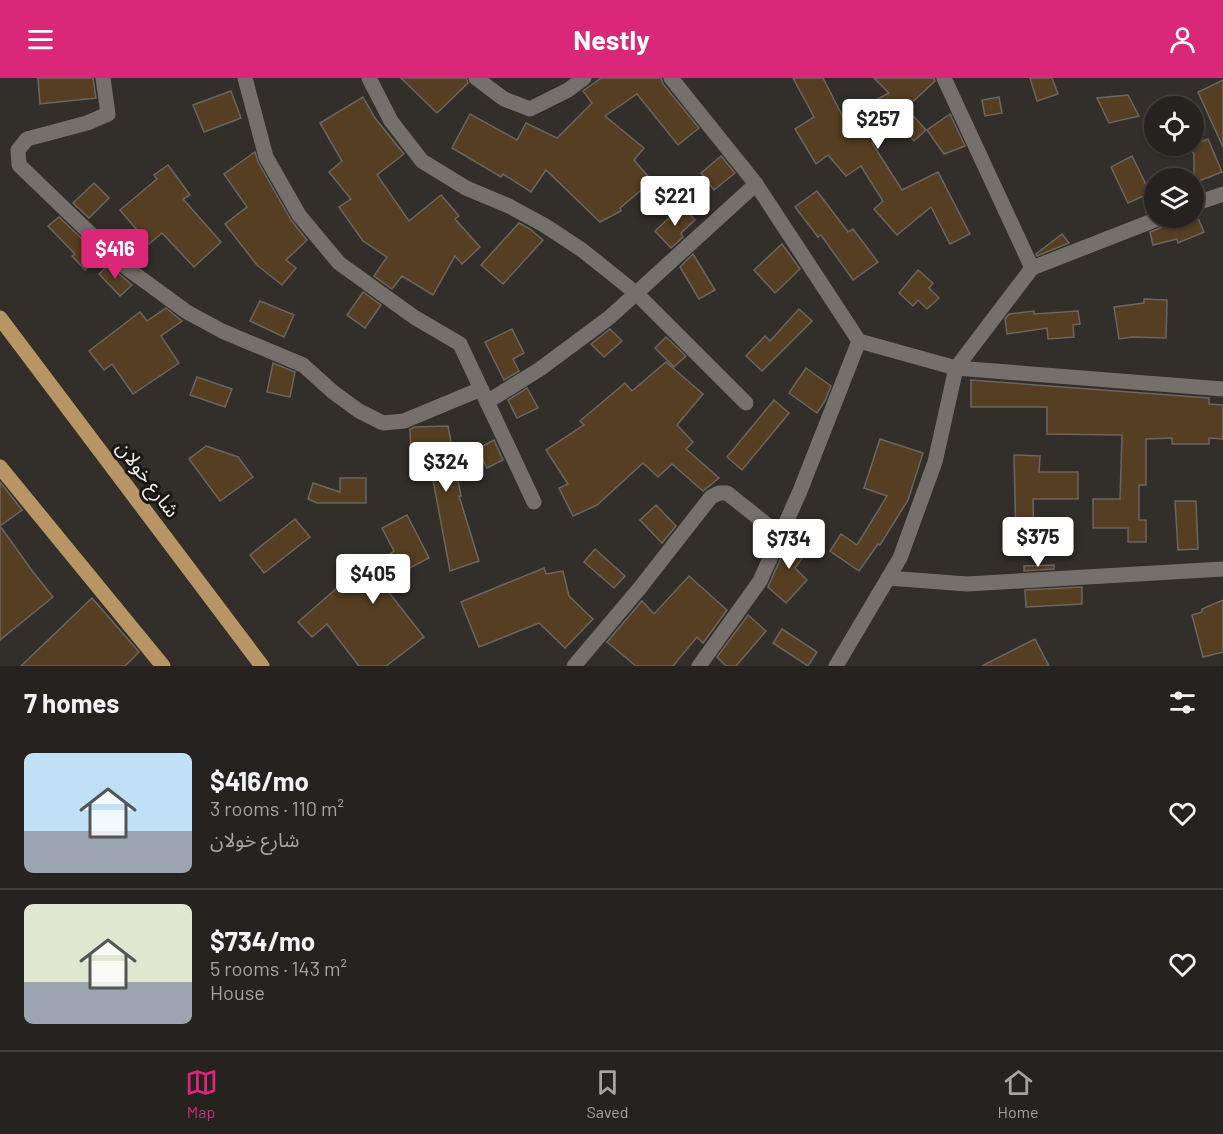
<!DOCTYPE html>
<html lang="en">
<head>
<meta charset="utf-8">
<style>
  :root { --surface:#26221f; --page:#2e2a28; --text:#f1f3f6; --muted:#a4a4a4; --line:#423f3d; --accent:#db2777 }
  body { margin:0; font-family:Barlow,"Noto Sans Arabic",sans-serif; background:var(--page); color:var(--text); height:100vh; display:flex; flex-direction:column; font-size:22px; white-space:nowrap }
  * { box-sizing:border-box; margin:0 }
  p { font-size:20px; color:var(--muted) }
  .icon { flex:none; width:33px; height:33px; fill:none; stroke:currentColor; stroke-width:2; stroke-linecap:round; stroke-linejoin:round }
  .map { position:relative; height:588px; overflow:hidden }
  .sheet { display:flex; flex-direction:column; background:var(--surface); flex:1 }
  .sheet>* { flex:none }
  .controls { position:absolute; left:1144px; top:18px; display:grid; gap:12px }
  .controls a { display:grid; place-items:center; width:60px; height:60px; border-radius:50%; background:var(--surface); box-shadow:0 2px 4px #0004,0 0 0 2px var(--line); font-size:30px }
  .price { position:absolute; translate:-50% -51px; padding:0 14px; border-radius:6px; background:#fff; color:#222; font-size:20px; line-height:39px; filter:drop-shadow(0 2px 3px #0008) }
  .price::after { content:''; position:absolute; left:50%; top:36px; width:18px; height:14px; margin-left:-9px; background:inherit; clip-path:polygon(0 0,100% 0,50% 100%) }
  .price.on { background:var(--accent); color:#fff }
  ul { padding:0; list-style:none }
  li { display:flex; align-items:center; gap:18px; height:150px; padding:0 24px }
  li+li { border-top:2px solid var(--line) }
  li span { display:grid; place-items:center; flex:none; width:168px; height:120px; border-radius:9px; color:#555 }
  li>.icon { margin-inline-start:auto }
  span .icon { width:72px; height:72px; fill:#fffc; stroke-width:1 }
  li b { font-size:26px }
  h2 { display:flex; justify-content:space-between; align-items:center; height:72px; padding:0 24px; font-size:26px }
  header { display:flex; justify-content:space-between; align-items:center; height:78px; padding:0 24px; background:var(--accent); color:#fff; font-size:27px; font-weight:700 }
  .dock { display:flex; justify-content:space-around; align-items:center; height:84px; border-top:2px solid var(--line); background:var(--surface); font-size:16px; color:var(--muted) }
  .dock a { display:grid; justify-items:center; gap:3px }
  .dock .on { color:var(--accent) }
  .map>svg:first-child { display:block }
</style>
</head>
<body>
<header><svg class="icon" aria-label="menu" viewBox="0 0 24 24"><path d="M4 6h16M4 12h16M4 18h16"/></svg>Nestly<svg class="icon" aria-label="person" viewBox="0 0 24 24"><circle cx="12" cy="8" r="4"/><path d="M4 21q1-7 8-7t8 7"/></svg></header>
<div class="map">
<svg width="1223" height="588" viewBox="0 0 1223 588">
  <rect width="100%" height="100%" fill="#322e29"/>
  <g fill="#553e21" stroke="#6b6661" stroke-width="1.5">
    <polygon points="38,0 93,0 96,20 40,26"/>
    <polygon points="401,0 466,0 468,5 437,35"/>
    <polygon points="601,0 661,0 663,6 699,50 678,67 637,16 605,38 644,70 634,82 652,103 620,130 621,133 600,144 546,92 531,114 503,96 501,99 452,70 470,36 517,62 526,45 557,60 592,25 583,13"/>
    <polygon points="793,0 823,0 843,39 889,15 874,0 934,0 935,3 906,30 926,52 914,63 901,49 872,65 902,112 938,94 970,156 950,166 931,129 897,157 874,131 883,123 861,88 846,98 828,77 816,86 795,51 814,39"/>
    <polygon points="1030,0 1052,0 1058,16 1037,23"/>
    <polygon points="1223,2 1223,69 1198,14"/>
    <polygon points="231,13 241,40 204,54 193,27"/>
    <polygon points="1128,17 1139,38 1109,45 1097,20"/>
    <polygon points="363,19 375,40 404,76 377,97 409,143 441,117 459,138 455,141 480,169 462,186 455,178 433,217 402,198 392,211 374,198 387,179 363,163 339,129 351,121 329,94 342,83 320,45"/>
    <polygon points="999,19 1002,35 985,38 982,22"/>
    <polygon points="950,36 965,68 944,76 927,52"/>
    <polygon points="1208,61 1222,94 1194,105 1194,77 1190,68"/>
    <polygon points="255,74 258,84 291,142 307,162 286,182 296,190 282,207 257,187 225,146 247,129 224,96"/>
    <polygon points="721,78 735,95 714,112 701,95"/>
    <polygon points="1132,78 1155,125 1155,131 1146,135 1143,118 1128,125 1111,89"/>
    <polygon points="168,87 190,117 183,121 221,164 194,189 162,155 149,166 120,132 157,101 154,97"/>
    <polygon points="94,105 109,120 89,140 73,125"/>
    <polygon points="817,113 848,154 853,151 878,184 853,202 821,157 818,159 795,129"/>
    <polygon points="682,128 695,142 681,155 683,159 671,170 655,153"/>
    <polygon points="59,139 100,178 85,192 72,178 75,176 48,148"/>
    <polygon points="1169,140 1198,140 1204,154 1178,165 1177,161 1153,167 1150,154 1167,147"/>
    <polygon points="519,145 530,151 543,162 503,206 481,187"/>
    <polygon points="1062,156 1069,165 1037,178 1036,176"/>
    <polygon points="782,166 800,191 775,215 754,192"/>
    <polygon points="693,176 715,212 699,221 680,189"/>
    <polygon points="109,187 132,207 120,218 99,196"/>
    <polygon points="918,192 933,205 929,210 939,220 927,231 918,222 913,228 899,215"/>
    <polygon points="363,214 381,227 365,250 347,237"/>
    <polygon points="1144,221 1167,222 1166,260 1132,259 1119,261 1114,229 1144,225"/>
    <polygon points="260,223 294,237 284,259 250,243"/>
    <polygon points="166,230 182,243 161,258 179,285 133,316 112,286 104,292 89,273 140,234 147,243"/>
    <polygon points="799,231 812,243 762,293 746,278 765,258 770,263"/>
    <polygon points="1034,233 1034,236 1078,233 1080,246 1073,247 1074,259 1048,261 1047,250 1007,256 1005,241 1009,236"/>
    <polygon points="512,251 524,275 513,281 519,293 504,302 485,264"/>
    <polygon points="610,251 622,263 604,279 591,266"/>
    <polygon points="666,259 686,278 674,289 655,270"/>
    <polygon points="666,284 703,316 677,347 693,364 686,371 719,400 703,413 672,386 658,399 643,385 597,427 573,438 559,410 568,406 546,372 584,347 580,343 625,305 632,313"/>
    <polygon points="273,285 295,294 290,319 267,314"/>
    <polygon points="806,290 831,308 825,323 817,335 789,315"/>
    <polygon points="197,299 232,311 225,329 190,317"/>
    <polygon points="971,302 1209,320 1209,326 1223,327 1223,361 1209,360 1209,366 1172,366 1172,360 1146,361 1146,407 1139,407 1139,442 1146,442 1146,464 1128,464 1128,450 1093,450 1093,421 1120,421 1122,357 1047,356 1047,329 971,329"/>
    <polygon points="527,310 538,330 517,340 508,322"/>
    <polygon points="774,322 789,335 742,392 727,379"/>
    <polygon points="448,348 461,418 459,418 479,483 450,493 428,375 411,376 410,351 415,349"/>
    <polygon points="880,361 923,375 908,422 880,467 878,466 859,493 830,473 841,456 857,467 887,418 864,410"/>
    <polygon points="494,362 503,382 487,390 477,371"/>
    <polygon points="206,368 238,379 253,399 220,423 189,381"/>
    <polygon points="1014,377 1040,378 1039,394 1078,394 1078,421 1033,421 1034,462 1016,462"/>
    <polygon points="340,400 366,400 366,425 317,425 308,421 313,405 340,414"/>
    <polygon points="0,404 22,432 0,448 33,494 53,519 0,562"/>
    <polygon points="1175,423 1196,423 1198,471 1178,472"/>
    <polygon points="656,427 676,448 662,465 640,442"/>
    <polygon points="407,437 429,480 402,494 383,507 424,559 386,588 359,588 327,546 312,559 298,544 337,510 339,512 394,473 382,450"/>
    <polygon points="295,441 310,459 264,495 250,477"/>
    <polygon points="796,458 811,468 795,490 807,502 786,525 768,509 786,468"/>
    <polygon points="595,471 625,498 614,510 584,484"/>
    <polygon points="1054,487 1054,491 1024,493 1024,488"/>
    <polygon points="544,490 546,496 563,493 569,518 593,541 565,570 539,545 479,569 461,524"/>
    <polygon points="689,498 727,532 703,565 697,559 673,588 636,588 607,564 642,523 654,536"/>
    <polygon points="1082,509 1082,526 1026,529 1025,512"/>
    <polygon points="92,520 139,574 125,588 21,588"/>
    <polygon points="1223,522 1223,574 1203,579 1192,537 1202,534 1202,531"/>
    <polygon points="748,537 766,553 736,588 726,588 717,579"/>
    <polygon points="782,551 817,574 808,588 773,565"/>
    <polygon points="1035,561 1049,588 982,588"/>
  </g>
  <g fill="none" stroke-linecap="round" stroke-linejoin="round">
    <g stroke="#75706b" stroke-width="15">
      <polyline points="103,0 108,36 87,45 27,61 18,72 19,87 124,188 187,234 222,253 303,287 333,314 359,333 383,345 404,343 481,311"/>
      <polyline points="245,0 266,79 299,137 339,185 414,239 460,266 534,424"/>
      <polyline points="369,0 391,43 422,83 466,110 509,128 544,147 582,172 637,216 746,325"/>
      <polyline points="476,0 504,21 530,31 568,12 584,0"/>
      <polyline points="671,0 756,106 859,263 956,290 1223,311"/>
      <polyline points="944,0 1032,190 1160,140"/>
      <polyline points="1194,126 1223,116"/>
      <polyline points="487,324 540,291 610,239 756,106"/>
      <polyline points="888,500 967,506 1223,491"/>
      <polyline points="574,588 639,511 711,419 719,415 727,415 780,457"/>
      <polyline points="699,588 760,503 800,413 859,263"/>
      <polyline points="836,588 900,480 935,384 956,290 1032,190"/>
    </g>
    <g stroke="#b99566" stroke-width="15">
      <polyline points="0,240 262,588"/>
      <polyline points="0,389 163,588"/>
    </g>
  </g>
  <g text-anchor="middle" stroke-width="6" stroke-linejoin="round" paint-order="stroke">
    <g font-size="20" fill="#efece9" stroke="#181714">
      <text transform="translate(148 401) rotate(53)" y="7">شارع خولان</text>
    </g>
  </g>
</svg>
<div class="controls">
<a><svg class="icon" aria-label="locate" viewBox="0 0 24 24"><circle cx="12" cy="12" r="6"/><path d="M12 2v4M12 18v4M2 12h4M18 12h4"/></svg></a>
<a><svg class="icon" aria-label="layers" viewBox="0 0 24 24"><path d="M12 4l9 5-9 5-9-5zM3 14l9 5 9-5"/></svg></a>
</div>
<b class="price" style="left:878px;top:72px">$257</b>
<b class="price" style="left:675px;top:149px">$221</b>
<b class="price on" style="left:115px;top:202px">$416</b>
<b class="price" style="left:446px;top:415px">$324</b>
<b class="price" style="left:1038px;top:490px">$375</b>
<b class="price" style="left:789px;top:492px">$734</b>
<b class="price" style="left:373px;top:527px">$405</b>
</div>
<section class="sheet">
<h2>7 homes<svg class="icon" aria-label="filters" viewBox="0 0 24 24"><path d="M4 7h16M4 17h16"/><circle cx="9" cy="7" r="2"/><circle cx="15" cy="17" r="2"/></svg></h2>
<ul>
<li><span style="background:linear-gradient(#bfe0f5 65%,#9aa5b1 0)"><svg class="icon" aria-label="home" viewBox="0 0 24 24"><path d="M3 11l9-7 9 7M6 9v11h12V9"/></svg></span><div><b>$416/mo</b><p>3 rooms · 110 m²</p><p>شارع خولان</p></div><svg class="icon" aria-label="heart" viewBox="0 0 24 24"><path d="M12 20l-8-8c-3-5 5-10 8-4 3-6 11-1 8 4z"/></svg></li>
<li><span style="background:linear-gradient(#dfe7d0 65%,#9aa5b1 0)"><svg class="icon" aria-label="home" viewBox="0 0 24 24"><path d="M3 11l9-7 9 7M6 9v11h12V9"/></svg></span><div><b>$734/mo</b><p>5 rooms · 143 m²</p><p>House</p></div><svg class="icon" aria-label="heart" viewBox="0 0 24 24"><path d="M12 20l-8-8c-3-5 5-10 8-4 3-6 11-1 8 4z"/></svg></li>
</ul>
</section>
<nav class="dock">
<a class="on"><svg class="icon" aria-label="map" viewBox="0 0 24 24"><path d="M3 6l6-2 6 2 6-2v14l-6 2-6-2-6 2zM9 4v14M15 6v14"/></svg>Map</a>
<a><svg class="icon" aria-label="saved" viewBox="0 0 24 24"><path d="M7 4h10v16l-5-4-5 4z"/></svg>Saved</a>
<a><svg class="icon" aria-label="home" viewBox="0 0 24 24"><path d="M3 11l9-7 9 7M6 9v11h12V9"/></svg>Home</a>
</nav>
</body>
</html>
